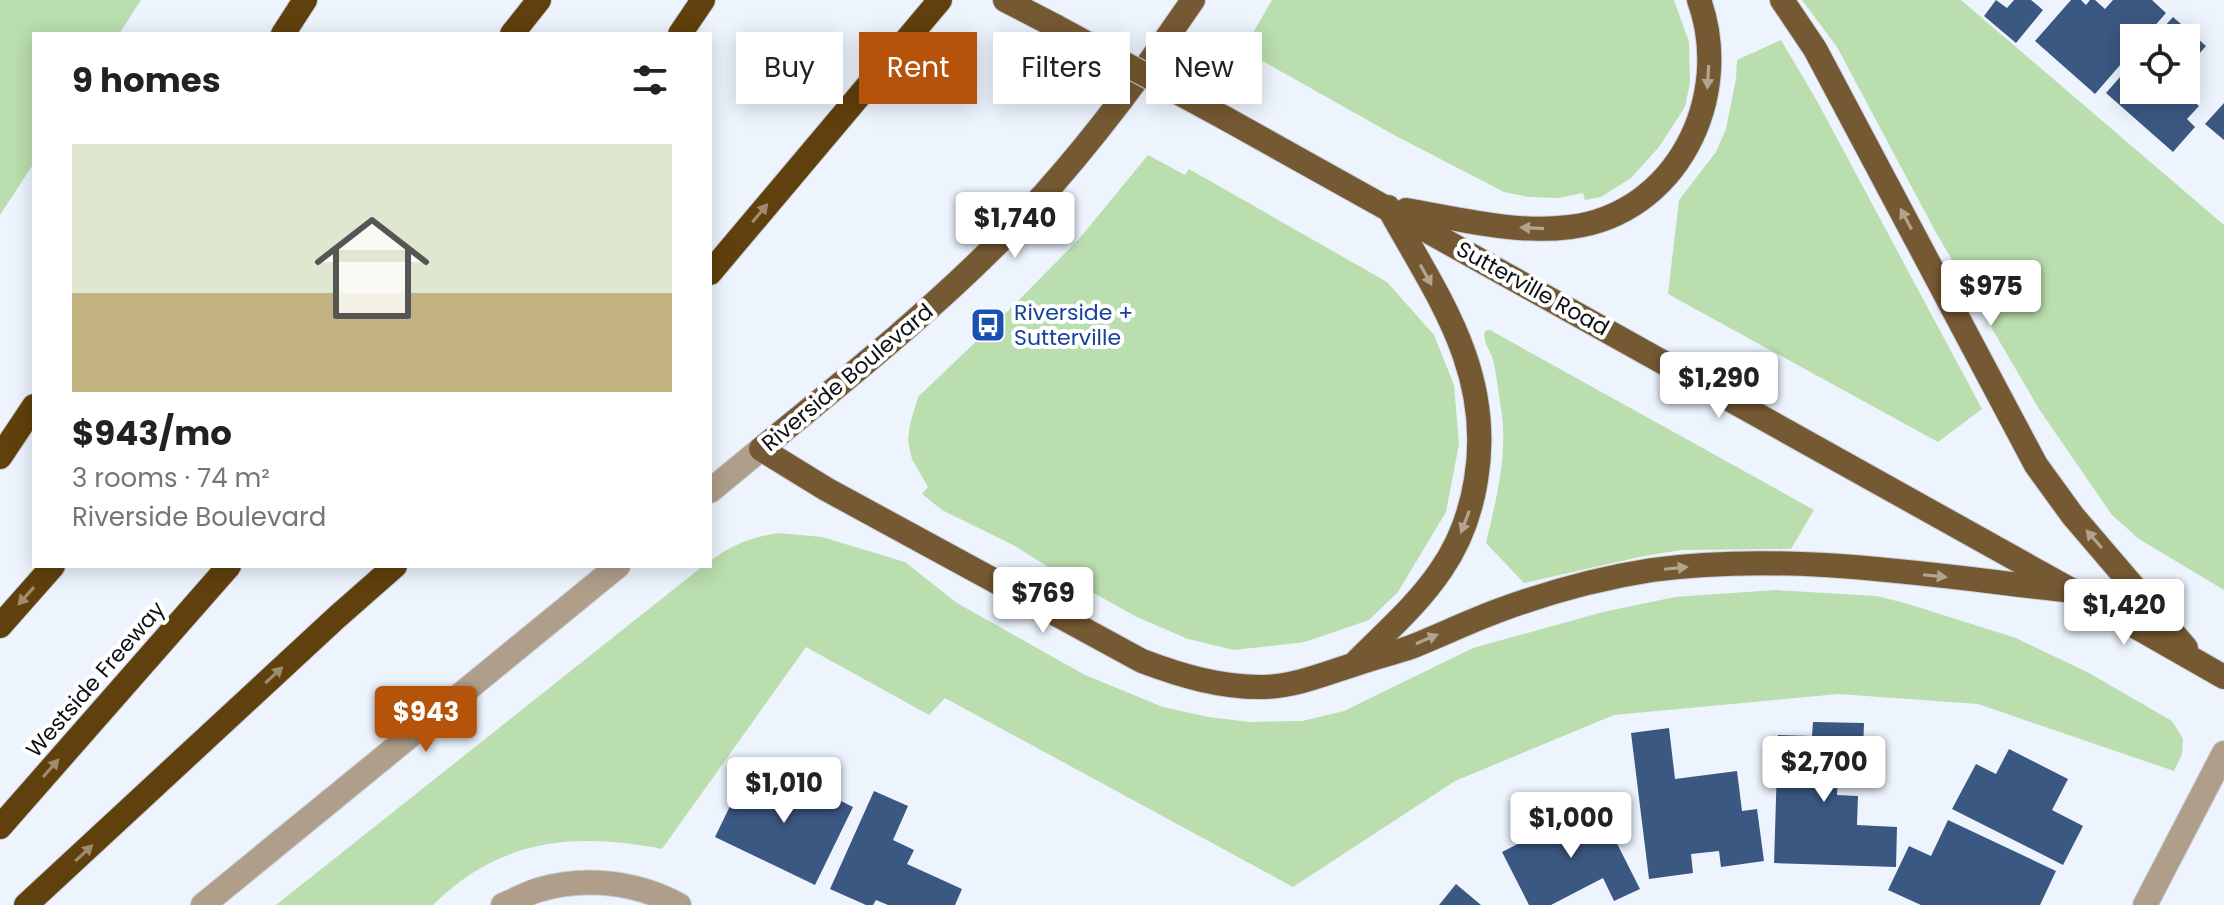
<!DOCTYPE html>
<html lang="en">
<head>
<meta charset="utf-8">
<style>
  :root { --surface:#fff; --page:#f6f6f6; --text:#222; --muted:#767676; --line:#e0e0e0; --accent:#b45309 }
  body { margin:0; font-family:Poppins,sans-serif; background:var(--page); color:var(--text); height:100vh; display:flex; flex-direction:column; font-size:30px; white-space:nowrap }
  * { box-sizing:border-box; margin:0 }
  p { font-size:26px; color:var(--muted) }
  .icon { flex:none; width:44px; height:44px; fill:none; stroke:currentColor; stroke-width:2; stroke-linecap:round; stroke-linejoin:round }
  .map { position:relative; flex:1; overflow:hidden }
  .details { position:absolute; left:32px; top:32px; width:680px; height:536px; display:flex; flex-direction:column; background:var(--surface); border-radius:0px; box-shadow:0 4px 20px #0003 }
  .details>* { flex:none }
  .guide { position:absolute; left:736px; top:32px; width:760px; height:72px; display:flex; gap:16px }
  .tools { position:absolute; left:2120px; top:24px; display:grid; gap:16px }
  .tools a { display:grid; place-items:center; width:80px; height:80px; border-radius:0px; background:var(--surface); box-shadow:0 4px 20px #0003; font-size:40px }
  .price { position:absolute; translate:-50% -68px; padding:0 18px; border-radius:8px; background:#fff; color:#222; font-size:26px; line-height:52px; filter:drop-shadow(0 2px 4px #0008) }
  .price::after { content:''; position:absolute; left:50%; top:48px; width:24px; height:18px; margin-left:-12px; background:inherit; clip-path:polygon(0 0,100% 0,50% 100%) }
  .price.current { background:var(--accent); color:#fff }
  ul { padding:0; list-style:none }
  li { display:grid; align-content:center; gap:16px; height:424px; padding:0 40px }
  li+li { border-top:2px solid var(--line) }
  li span { display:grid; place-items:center; height:248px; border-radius:0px; color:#555 }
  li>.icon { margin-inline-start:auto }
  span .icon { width:144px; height:144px; fill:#fffc; stroke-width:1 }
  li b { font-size:34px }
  h2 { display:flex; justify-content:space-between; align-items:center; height:96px; padding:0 40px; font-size:34px }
  .tag { padding:0 28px; border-radius:0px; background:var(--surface); box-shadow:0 4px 20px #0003; font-size:28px; line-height:72px }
  .tag.current { background:var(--accent); color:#fff }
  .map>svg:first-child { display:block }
</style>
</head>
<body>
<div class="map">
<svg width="2224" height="905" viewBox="0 0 2224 905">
  <rect width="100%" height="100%" fill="#edf4fe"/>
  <g fill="#badeae">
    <polygon points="0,0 141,0 119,34 34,34 34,163 0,215"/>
    <polygon points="1272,0 1674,0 1689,42 1690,83 1685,107 1659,147 1631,178 1601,197 1585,200 1583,193 1559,198 1528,197 1504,192 1394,135 1243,50"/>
    <polygon points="1802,0 1961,0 2224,225 2224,590 2139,539 2112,515 2039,409 1934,229 1837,47"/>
    <polygon points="1781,40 1817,101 1982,409 1938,442 1668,294 1679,200 1716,152 1726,129 1736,79 1737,60"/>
    <polygon points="1148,155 1185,175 1189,169 1387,282 1434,335 1454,385 1459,444 1446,512 1398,592 1369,620 1305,642 1234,650 1188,639 1137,617 1061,575 1015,546 942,510 922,494 928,487 912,459 908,441 910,424 918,397 1008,311 1079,239"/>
    <path d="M1490,330L1814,510L1791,549L1682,550L1644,556L1524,583L1486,543C1496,501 1507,458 1502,415C1499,397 1497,377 1493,360C1490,349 1482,342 1485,331Z"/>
    <path d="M778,533L822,537L905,562L957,603L1085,675L1163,707L1208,717L1250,722L1302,721L1344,711L1473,648L1603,612L1675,597L1775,590L1876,596L1905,603L2016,638L2089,673L2172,721L2183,739L2182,754L2174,771L1978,704L1838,694L1614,715L1455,781L1293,887L945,698L929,715L806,647L662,849C573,832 499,839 433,905H276L703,566H710V561C731,545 752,537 778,533Z"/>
  </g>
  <g fill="#3b5883">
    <polygon points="1996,0 2007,8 2014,0 2031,0 2043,10 2016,43 1984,16"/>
    <polygon points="2071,0 2081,0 2086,5 2090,0 2095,0 2105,9 2113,0 2152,0 2166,13 2144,38 2134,38 2134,49 2095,94 2035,41"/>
    <polygon points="2173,17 2206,46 2186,69 2186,38 2154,38"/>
    <polygon points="2134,61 2134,90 2186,90 2186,81 2195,88 2188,96 2199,106 2187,119 2195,127 2173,152 2106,93"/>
    <polygon points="2224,103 2224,140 2205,124"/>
    <polygon points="1813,722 1864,723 1863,754 1839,753 1837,795 1858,796 1857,825 1897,827 1896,867 1774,863 1778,735 1812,736"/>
    <polygon points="1669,728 1675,779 1737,771 1742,811 1757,809 1764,861 1721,867 1719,851 1691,854 1693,873 1649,879 1631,733"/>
    <polygon points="2009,749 2068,779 2052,810 2083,826 2063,865 1952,809 1976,764 1996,774"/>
    <polygon points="749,767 819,800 823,792 853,807 815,885 715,837"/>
    <polygon points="874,791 908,806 893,840 914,850 907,864 962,889 955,905 888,905 876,900 873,905 866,905 830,889"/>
    <polygon points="1597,804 1640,889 1614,901 1603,878 1551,905 1529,905 1502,852"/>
    <polygon points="1948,820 2056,871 2040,905 1921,905 1888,890 1909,846 1931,856"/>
    <polygon points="1456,884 1481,905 1439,905"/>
  </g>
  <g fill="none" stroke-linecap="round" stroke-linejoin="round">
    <defs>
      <g id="minor">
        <polyline points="710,491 761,449"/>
        <polyline points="203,905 618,566"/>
        <path d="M503,905C515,900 526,894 538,890C585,876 636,882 679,905"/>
        <polyline points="2145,905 2224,753"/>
      </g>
      <g id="major">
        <polyline points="1005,0 1057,27"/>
        <path d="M1193,0C1136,84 1075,165 1004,237C928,314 844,381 761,449L826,489L1142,661C1182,676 1222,688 1265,687C1297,686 1329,672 1359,663C1376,657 1394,653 1411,647C1441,635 1470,621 1500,610C1549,592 1600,578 1652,570C1792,551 1934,576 2073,591"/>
        <polyline points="1782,0 1815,49 2036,465 2073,516 2186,648"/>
        <polyline points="1223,117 2073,591 2224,677"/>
        <path d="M1406,210C1459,219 1516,234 1570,227C1677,214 1734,97 1699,0"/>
        <path d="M1358,660C1387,631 1418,604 1441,570C1459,544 1471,511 1476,480C1494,372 1438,297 1388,207"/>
      </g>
      <g id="highway">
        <polyline points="283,34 305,0"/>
        <polyline points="512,34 539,0"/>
        <polyline points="680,34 703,0"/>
        <polyline points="710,273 940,0"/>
        <polyline points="0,457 34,406"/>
        <polyline points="0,626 53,566"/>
        <polyline points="0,827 229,566"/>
        <polyline points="26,905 337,617 395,566"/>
      </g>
    </defs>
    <use href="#minor" stroke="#c9d0d8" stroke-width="26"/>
    <use href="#major" stroke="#c9d0d8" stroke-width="26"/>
    <use href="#highway" stroke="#c9d0d8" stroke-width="26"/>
    <use href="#minor" stroke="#af9f8a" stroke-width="24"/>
    <use href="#major" stroke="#755932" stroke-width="24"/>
    <use href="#highway" stroke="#60400c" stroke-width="24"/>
    <defs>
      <polyline id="major-bridge" points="1057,27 1223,117"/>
    </defs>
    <use href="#major-bridge" stroke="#c9d0d8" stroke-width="26" stroke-linecap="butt"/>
    <use href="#major-bridge" stroke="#755932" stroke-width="24"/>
  </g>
  <defs><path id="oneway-solid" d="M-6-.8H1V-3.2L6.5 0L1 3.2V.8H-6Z" transform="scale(2)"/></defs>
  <g fill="#b3a48e">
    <use href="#oneway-solid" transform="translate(1708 77) rotate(93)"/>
    <use href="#oneway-solid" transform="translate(1906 219) rotate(-118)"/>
    <use href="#oneway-solid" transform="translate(1532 228) rotate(-177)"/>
    <use href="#oneway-solid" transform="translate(1426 275) rotate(61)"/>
    <use href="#oneway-solid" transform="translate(1465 522) rotate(111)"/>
    <use href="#oneway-solid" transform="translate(2094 539) rotate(-131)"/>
    <use href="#oneway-solid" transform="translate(1676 568) rotate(-6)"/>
    <use href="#oneway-solid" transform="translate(1935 576) rotate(6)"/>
    <use href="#oneway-solid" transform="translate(1427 639) rotate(-23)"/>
  </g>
  <g fill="#a08c6d">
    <use href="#oneway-solid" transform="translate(760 213) rotate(-50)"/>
    <use href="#oneway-solid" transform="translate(26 596) rotate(132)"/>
    <use href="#oneway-solid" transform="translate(274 675) rotate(-43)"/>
    <use href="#oneway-solid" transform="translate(51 768) rotate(-49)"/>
    <use href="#oneway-solid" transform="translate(84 853) rotate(-43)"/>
  </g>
  <defs>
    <symbol id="bus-square" viewBox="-11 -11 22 22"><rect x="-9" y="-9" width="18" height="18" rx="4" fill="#1a4fb4" stroke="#fff"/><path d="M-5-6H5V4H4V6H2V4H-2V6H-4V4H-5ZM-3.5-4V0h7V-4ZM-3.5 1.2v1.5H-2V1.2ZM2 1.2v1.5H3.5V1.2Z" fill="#fff"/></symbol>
  </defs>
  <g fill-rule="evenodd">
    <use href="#bus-square" x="968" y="305" width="40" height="40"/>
  </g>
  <g text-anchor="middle" stroke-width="8" stroke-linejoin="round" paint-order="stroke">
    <g font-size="22" fill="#0e1013" stroke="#fff">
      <text transform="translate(1533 288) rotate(29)" y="8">Sutterville Road</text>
      <text transform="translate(847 377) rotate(-40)" y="8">Riverside Boulevard</text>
      <text transform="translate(95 679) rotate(-49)" y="8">Westside Freeway</text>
    </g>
    <g font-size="22" fill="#164399" stroke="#fff" text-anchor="start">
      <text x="1014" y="320">Riverside +<tspan x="1014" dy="25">Sutterville</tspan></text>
    </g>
  </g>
</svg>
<div class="tools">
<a><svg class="icon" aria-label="locate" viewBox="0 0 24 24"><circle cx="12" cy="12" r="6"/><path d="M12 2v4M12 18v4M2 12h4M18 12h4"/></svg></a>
</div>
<b class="price" style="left:1015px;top:260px">$1,740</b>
<b class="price" style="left:1991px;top:328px">$975</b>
<b class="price" style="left:1719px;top:420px">$1,290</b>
<b class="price" style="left:1043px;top:635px">$769</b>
<b class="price" style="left:2124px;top:647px">$1,420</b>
<b class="price current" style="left:426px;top:754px">$943</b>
<b class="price" style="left:1824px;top:804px">$2,700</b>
<b class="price" style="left:784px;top:825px">$1,010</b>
<b class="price" style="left:1571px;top:860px">$1,000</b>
<div class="guide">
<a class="tag">Buy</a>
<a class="tag current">Rent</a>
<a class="tag">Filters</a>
<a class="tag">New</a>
</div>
<section class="details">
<h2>9 homes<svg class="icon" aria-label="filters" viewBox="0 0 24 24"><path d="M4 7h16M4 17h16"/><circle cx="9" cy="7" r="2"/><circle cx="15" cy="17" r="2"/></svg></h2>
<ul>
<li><span style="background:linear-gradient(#dfe7d0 60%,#c2b280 0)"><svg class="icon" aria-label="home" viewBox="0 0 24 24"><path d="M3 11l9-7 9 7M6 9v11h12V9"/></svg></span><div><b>$943/mo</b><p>3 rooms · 74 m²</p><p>Riverside Boulevard</p></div></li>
</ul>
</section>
</div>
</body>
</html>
